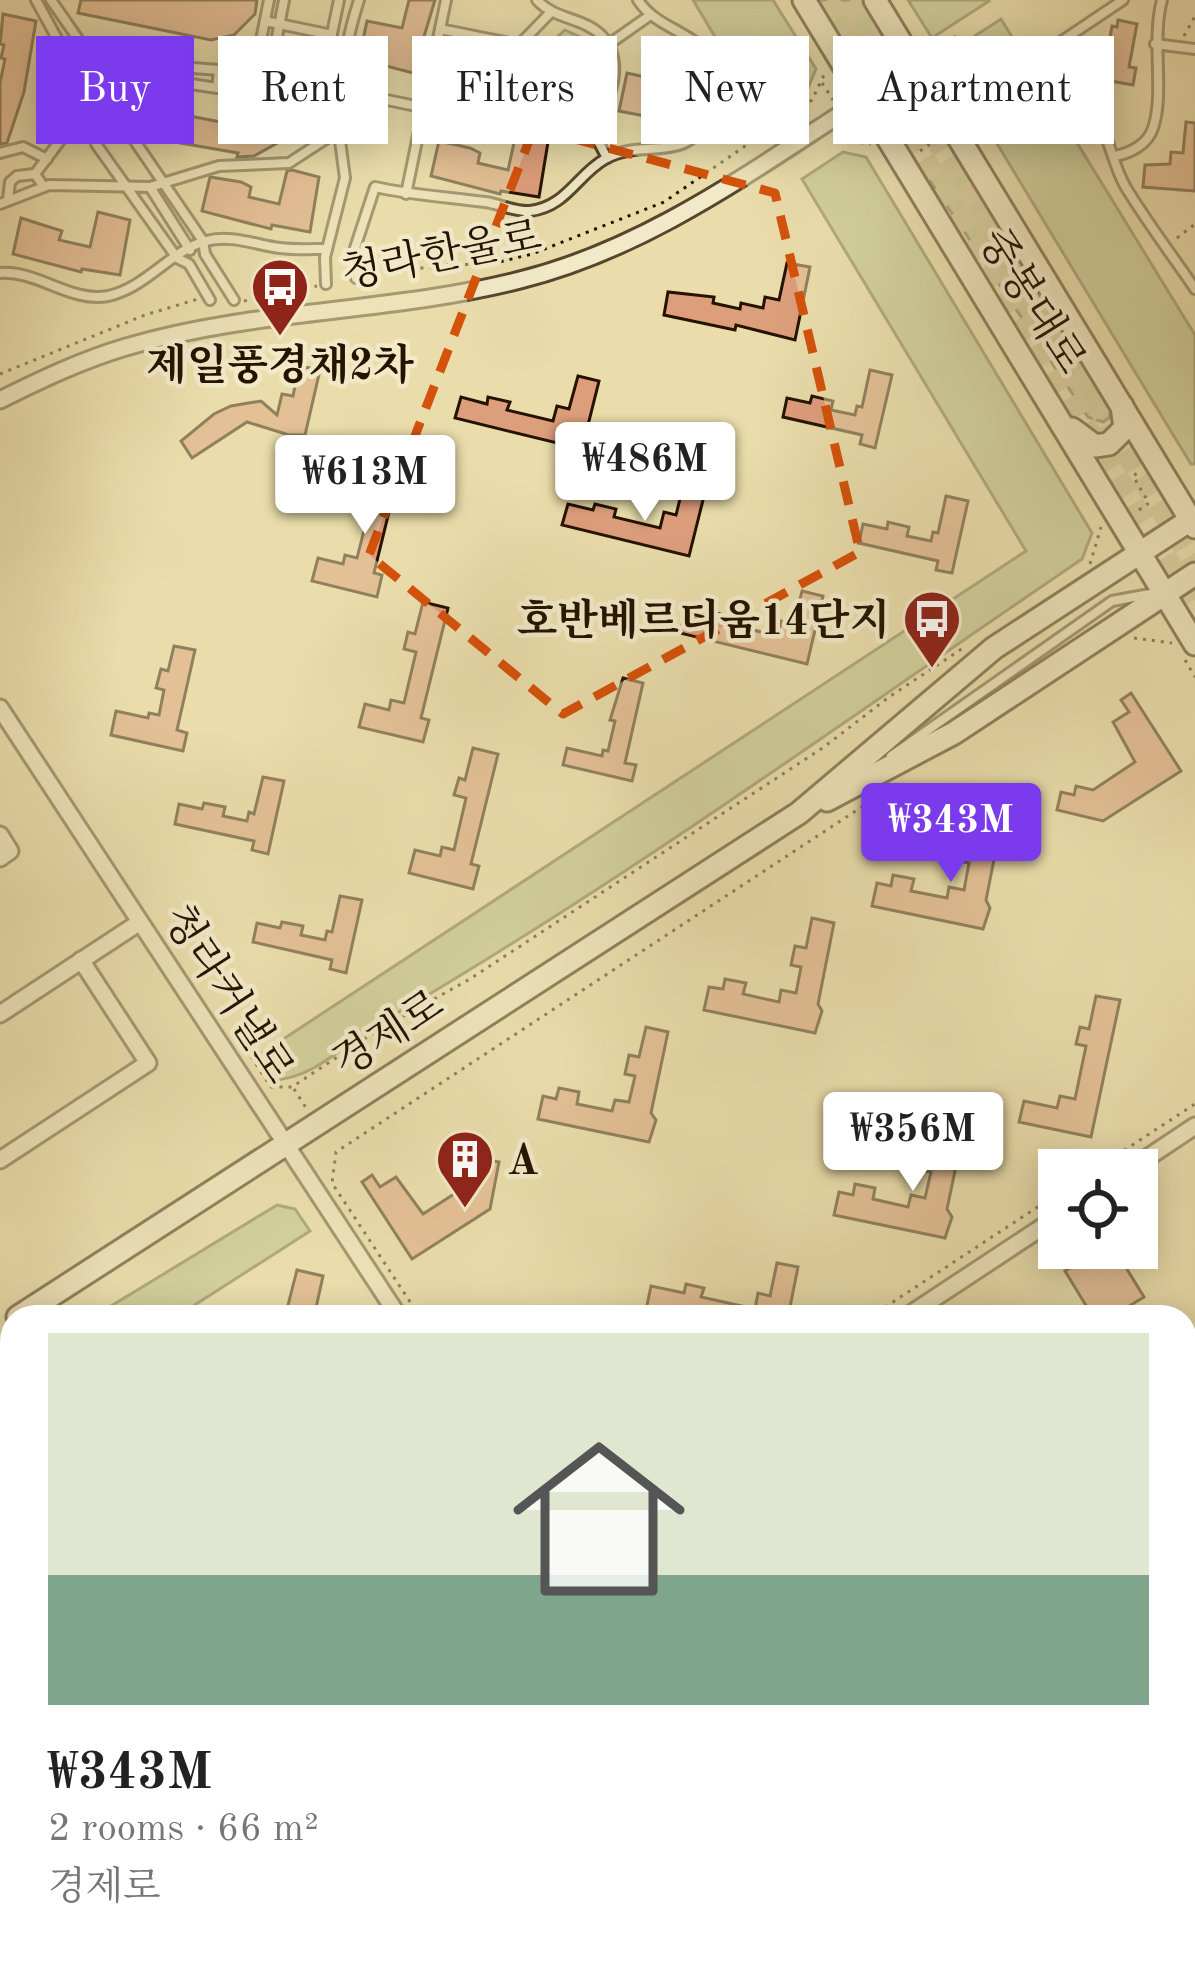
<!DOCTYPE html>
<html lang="en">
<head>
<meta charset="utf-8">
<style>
  :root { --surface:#fff; --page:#f6f6f6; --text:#222; --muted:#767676; --line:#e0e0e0; --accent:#7c3aed }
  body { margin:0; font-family:"Old Standard TT","Noto Serif KR",serif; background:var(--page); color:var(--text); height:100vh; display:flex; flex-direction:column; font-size:45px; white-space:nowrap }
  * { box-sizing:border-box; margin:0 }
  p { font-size:39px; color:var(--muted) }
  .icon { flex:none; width:66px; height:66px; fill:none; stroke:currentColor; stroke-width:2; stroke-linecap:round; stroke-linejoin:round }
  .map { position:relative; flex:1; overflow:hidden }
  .sheet { position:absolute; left:0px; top:1305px; width:1197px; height:663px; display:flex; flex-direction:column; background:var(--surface); border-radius:36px 36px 0 0; box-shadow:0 6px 30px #0003 }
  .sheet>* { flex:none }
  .hud { position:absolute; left:36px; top:36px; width:1125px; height:108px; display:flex; gap:24px }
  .tools { position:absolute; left:1038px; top:1149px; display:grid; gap:24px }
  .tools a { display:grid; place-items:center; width:120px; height:120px; border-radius:0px; background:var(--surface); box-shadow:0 6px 30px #0003; font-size:60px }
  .price { position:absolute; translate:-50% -102px; padding:0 27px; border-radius:12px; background:#fff; color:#222; font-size:39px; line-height:78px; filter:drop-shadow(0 3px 6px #0008) }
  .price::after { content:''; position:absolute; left:50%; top:72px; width:36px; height:27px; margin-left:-18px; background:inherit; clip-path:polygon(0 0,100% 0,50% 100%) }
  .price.current { background:var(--accent); color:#fff }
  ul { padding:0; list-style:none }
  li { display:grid; align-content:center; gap:24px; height:636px; padding:0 48px }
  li+li { border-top:3px solid var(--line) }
  li span { display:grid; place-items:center; height:372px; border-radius:0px; color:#555 }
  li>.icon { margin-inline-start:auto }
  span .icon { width:216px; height:216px; fill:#fffc; stroke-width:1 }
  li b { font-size:51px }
  .pill { padding:0 42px; border-radius:0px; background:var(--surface); box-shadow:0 6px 30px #0003; font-size:42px; line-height:108px }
  .pill.current { background:var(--accent); color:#fff }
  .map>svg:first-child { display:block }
</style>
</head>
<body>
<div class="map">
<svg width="1195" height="1967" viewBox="0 0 1195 1967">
  <rect width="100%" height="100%" fill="#eaddab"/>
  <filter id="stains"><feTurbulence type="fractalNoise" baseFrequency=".00167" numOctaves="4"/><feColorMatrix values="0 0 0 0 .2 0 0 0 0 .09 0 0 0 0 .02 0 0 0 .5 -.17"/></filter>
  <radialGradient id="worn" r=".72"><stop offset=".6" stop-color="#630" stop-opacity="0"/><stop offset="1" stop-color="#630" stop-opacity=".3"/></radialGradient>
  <g fill="#b5c28b" stroke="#6d6a46" stroke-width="3">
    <polygon points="693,0 773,0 816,69 808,88 763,117"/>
    <polygon points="817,0 860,0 920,91 887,111"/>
    <polygon points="908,0 988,0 989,1 932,38"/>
    <polygon points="1001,19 1195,335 1195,464 1191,464 1172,433 944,56"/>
    <polygon points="565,30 591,42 603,61 597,96 572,115 531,110 547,46"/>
    <path d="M843,152L866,157L1092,533L1082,559C851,716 625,881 382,1022C347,1042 313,1080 272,1080L256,1057L1026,551L802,179Z"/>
    <polygon points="959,156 1111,409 1109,418 1103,422 1088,417 927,176"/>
    <polygon points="277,1205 295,1209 310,1231 176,1317 93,1317"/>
    <polygon points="9,1365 12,1368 12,1546 0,1528 0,1371"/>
    <polygon points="1195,1437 1195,1578 1185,1584 1185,1443"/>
    <polygon points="278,1956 645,1956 652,1967 286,1967"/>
  </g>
  <circle fill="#9db9b5" stroke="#6d776d" stroke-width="3" cx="95" cy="97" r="22"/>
  <g fill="#dd9e7c" stroke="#251300" stroke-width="3">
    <polygon points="81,0 257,0 255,14 234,35 211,40 78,13"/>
    <polygon points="409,0 435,0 413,73 359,59 367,21 402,28"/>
    <polygon points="3,14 36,21 24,92 7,143 0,144 0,83 5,59 1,58 4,45 0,44"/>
    <polygon points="1118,20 1137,24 1129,67 1136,68 1133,85 1066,73 1069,52 1094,53 1096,40 1109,43 1112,26 1117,27"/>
    <polygon points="655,43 690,51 676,131 662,128 664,122 650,117 619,111 627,73 645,77"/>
    <polygon points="302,98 317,107 315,122 254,156 237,157 238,153 163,140 169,112 236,125 238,116 261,121 265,106 299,112"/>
    <polygon points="1186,122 1195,123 1195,191 1143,187 1145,165 1170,164 1171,152 1183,153"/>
    <polygon points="516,134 548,142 539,197 501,191 500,194 431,176 439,141 470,148 480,153 478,163 508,170"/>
    <polygon points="292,170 319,177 310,232 272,225 271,229 202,211 210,177 241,182 251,187 249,197 279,204 287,171"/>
    <polygon points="98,212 130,220 120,275 82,269 81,272 13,254 21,218 62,231 59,240 90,247"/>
    <polygon points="787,263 810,267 795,340 736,325 735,330 664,315 668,292 714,297 713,303 740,309 741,303 763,308 765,297 779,300"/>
    <polygon points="299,366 320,370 305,435 289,435 247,422 192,458 181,441 214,414 231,406 261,401 277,415 282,394 293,396"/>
    <polygon points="870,370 892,375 875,448 860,444 862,435 783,417 787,398 810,403 812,396 833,401 831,410 855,415 857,406 862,407"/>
    <polygon points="578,376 599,381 582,449 455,418 461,397 487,404 488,397 510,402 507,410 553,421 557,406 569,409"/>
    <polygon points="376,457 401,463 374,573 382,575 377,597 312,581 318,558 343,564 345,555 357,558 370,507 358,504 362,487 369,489"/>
    <polygon points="684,483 706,488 689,556 562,525 568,504 593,510 595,504 616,509 614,517 660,528 664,512 676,515"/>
    <polygon points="946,496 968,501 952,573 936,570 938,561 859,543 863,524 887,529 888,522 909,527 907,536 931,541 933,532 938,533"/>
    <polygon points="802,591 823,596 807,664 680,633 685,612 711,619 712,612 734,617 732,625 778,636 781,621 794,624"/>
    <polygon points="423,602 448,608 421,718 429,720 423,742 359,727 365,704 389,710 391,700 404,703 416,652 404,649 408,632 415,634"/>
    <polygon points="174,646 195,650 177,730 187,733 183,751 111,735 116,711 148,718 149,713 159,715 164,690 156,688 161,669 168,671"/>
    <polygon points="623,678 643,683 625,763 636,765 632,781 563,765 567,748 602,756 603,750 608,751 615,721 610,720"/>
    <polygon points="1131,693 1181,771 1103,821 1057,810 1061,792 1074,795 1076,786 1093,790 1135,762 1113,722 1129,712 1121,700"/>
    <polygon points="473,748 498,754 471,864 479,866 473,889 409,873 415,850 440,856 442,847 454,850 466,798 454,795 459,778 465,780"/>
    <polygon points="263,777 284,781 268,854 252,850 254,841 175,824 179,804 202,809 204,803 225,807 223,816 247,821 249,812 254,814"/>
    <polygon points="980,815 1002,819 986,900 990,908 983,929 872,906 877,883 891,886 893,875 914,879 911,891 947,898 949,887 964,890 969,863 959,861 963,843 974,845"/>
    <polygon points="340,896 362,900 346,973 330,969 332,960 253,942 257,923 280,928 282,922 303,926 301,935 325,940 327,931 332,932"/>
    <polygon points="812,918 834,923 818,1004 822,1011 815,1033 704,1010 709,987 723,989 725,979 746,983 743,994 779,1002 781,990 796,993 801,967 791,965 795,946 806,948"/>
    <polygon points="1096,996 1120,1000 1091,1137 1019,1122 1024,1101 1057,1108 1060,1096 1075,1099 1086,1046 1076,1044 1080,1027 1089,1029"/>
    <polygon points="646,1027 668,1032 651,1113 656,1120 649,1142 538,1119 543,1096 556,1099 559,1088 579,1092 577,1104 612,1111 615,1100 629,1102 635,1076 625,1074 629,1055 639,1057"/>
    <polygon points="942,1123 964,1128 947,1209 952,1217 945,1238 834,1215 839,1192 853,1195 855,1184 875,1188 873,1199 908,1207 911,1195 925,1198 931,1172 921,1170 925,1151 935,1153"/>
    <polygon points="481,1159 499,1162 490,1209 412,1259 362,1182 372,1175 380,1187 396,1177 423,1214 465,1187 469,1170 478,1171"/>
    <polygon points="1103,1248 1114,1248 1144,1297 1111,1317 1093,1317 1065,1271"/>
    <polygon points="777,1263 798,1267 788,1317 680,1317 646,1310 651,1286 684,1293 686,1284 704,1288 701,1297 755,1309 758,1293 770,1296"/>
    <polygon points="297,1270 323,1276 314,1317 285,1317"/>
  </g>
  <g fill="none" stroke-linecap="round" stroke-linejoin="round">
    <g stroke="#ccbf91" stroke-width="21" stroke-dasharray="21 10" stroke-linecap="butt">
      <polyline points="828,0 1195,604"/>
      <polyline points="851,0 1195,566"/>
    </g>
    <defs>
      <g id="service">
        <polyline points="36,0 67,57"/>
        <polyline points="51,0 85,49"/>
        <path d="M359,0C349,33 338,63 358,94L508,125C542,111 554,129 581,122C614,114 625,58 602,36C583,17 555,20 537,0"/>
        <path d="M1123,0L1050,49C1047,80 1074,85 1090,107C1109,131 1111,161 1125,186C1146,221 1172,255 1195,289"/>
        <polyline points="265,21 332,35"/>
        <polyline points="440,29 519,45 551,12"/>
        <polyline points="609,44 649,16"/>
        <polyline points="1155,44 1195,49"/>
        <polyline points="260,45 269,0"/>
        <circle cx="253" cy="67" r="22"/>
        <polygon points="458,47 484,51 480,74 454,69"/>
        <polyline points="273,58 284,0"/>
        <polyline points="430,78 529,98 526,117"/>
        <polyline points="140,81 165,80 217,88 219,70 167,66 165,80"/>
        <polyline points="321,86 339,0"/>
        <polyline points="493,90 503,42"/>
        <polyline points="587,120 607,158"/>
        <polyline points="128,131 203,241 205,254 234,300"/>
        <polyline points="96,144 177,258 189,264 210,300"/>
        <polyline points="0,153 23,147 47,159"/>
        <path d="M1115,156C1131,153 1148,144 1153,128C1165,93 1151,41 1162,0"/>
        <polyline points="35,174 65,134"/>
        <polyline points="150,187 190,250"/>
        <polyline points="406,194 446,0"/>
        <polyline points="8,199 10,182 17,176 35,174 44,187"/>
        <polyline points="0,204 49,185 150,187 219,166 289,163 341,129 358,94 273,75"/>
        <path d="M0,273C38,270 70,303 108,296C146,288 171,250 206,241C231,234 256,245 280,248C296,250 312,249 327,249"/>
        <path d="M356,278L355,248L375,187C411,195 448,197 485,202C500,204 514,212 530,211C566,207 577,175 605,159C645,137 682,166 711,117C719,104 721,87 717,72C705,31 659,33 638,0"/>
        <polyline points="326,284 325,257 345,178 339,133"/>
        <polyline points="891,756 1112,601 1150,594"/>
      </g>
      <g id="minor">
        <path d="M0,400C40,380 82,360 126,347C254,309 391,313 520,280C649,248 754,169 864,99"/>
        <polyline points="0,708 399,1317"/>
        <polyline points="0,835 10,851 0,858"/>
        <polyline points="0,1014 140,922"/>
        <polyline points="0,1160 148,1063 81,960"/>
        <polyline points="1129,1170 1195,1126"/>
        <polyline points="906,1317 1059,1216"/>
        <polyline points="1185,1713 1195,1716"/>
        <polyline points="1185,1896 1195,1890"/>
        <polyline points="817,1956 824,1967"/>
        <polyline points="992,1956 999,1967"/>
        <polyline points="1078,1967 1094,1956"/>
      </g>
      <g id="secondary">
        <polyline points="804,0 1195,644"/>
        <polyline points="875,0 1195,527"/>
        <polyline points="1072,429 1095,446 1109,444 1125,428 1122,406"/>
        <polyline points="827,800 954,733 1195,574"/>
        <polyline points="18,1317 799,813 994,648 1195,517"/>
      </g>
    </defs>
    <use href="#service" stroke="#56462b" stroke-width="14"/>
    <use href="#minor" stroke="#56462b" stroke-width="21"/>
    <use href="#secondary" stroke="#251300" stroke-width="27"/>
    <g stroke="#251300" stroke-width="3" stroke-dasharray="3 6" stroke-linecap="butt">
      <polyline points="1184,36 1195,16"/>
      <polyline points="931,52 956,36"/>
      <polyline points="822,83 833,100"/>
      <polyline points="843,140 871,144"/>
      <polyline points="920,151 930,144 917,124 924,119"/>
      <polyline points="1177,238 1195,224"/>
      <polyline points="367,276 450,264 487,265 532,254 664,202 812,100 825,73"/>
      <polyline points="244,301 317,286"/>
      <polyline points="0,374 145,315 198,299"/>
      <polyline points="1139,510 1149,503 1133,476 1139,472"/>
      <polyline points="1090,564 1101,527"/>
      <polyline points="1134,638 1172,643"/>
      <polyline points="1185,660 1195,677"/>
      <polyline points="236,1034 271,1087 292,1087 375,1032 470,979 824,747 889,697 963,648"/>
      <polyline points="294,1089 308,1111"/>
      <polyline points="1094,1170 1195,1104"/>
      <polyline points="420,1317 332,1183 336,1152 886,791"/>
      <polyline points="870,1317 1059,1193"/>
    </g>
    <use href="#service" stroke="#f1e9c8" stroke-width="8"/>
    <use href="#minor" stroke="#f1e9c8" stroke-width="15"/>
    <use href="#secondary" stroke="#f1e9c8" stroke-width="21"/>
  </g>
  <path d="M0 0H1195V1967H0ZM534,128L775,193L860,552L563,714L369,555Z" fill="#eaddab" fill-opacity=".55" fill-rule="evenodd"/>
  <path fill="none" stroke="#d4520b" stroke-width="9" stroke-dasharray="24 15" stroke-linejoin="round" d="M534,128L775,193L860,552L563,714L369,555Z"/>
  <defs>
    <symbol id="bus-pin" viewBox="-11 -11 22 30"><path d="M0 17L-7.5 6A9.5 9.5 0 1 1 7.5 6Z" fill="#8f2418" stroke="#f1e9c8"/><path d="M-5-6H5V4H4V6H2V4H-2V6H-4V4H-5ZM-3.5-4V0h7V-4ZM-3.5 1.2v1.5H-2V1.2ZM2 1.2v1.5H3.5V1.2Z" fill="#fff"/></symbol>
    <symbol id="building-pin" viewBox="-11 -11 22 30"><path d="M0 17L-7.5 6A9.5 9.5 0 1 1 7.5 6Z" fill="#8f2418" stroke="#f1e9c8"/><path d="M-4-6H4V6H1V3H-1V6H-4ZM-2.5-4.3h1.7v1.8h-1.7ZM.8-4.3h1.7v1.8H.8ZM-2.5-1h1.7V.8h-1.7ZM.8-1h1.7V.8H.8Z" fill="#fff"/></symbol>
  </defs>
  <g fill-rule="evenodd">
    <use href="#bus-pin" x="247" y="254" width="66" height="90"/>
    <use href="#bus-pin" x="899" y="586" width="66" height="90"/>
    <use href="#building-pin" x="432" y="1126" width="66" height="90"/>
  </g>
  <g text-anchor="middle" stroke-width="9" stroke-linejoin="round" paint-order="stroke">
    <g font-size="42" fill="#251300" stroke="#f1e9c8">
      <text transform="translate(441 253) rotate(-11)" y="15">청라한울로</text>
      <text transform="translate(1034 300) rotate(58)" y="15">중봉대로</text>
      <text transform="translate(230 993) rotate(57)" y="15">청라커낼로</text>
      <text transform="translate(387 1032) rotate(-33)" y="15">경제로</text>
    </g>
    <g font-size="42" font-weight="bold" fill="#251300" stroke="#f1e9c8">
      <text x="280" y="379">제일풍경채2차</text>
      <text x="890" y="634" text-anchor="end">호반베르디움14단지</text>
      <text x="507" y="1174" text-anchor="start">A</text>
    </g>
  </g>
  <rect width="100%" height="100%" filter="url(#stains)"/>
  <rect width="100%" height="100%" fill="url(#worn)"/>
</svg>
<div class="tools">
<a><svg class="icon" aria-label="locate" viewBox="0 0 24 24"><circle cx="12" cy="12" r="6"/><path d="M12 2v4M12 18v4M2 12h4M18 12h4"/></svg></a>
</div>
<b class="price" style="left:645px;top:524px">₩486M</b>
<b class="price" style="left:365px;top:537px">₩613M</b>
<b class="price current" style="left:951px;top:885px">₩343M</b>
<b class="price" style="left:913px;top:1194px">₩356M</b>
<div class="hud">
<a class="pill current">Buy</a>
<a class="pill">Rent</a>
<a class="pill">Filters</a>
<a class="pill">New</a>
<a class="pill">Apartment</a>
</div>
<section class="sheet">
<ul>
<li><span style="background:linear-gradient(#dfe7d0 65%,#7fa58c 0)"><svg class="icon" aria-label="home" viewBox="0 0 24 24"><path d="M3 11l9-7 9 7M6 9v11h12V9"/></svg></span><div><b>₩343M</b><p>2 rooms · 66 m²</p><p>경제로</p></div></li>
</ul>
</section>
</div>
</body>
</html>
